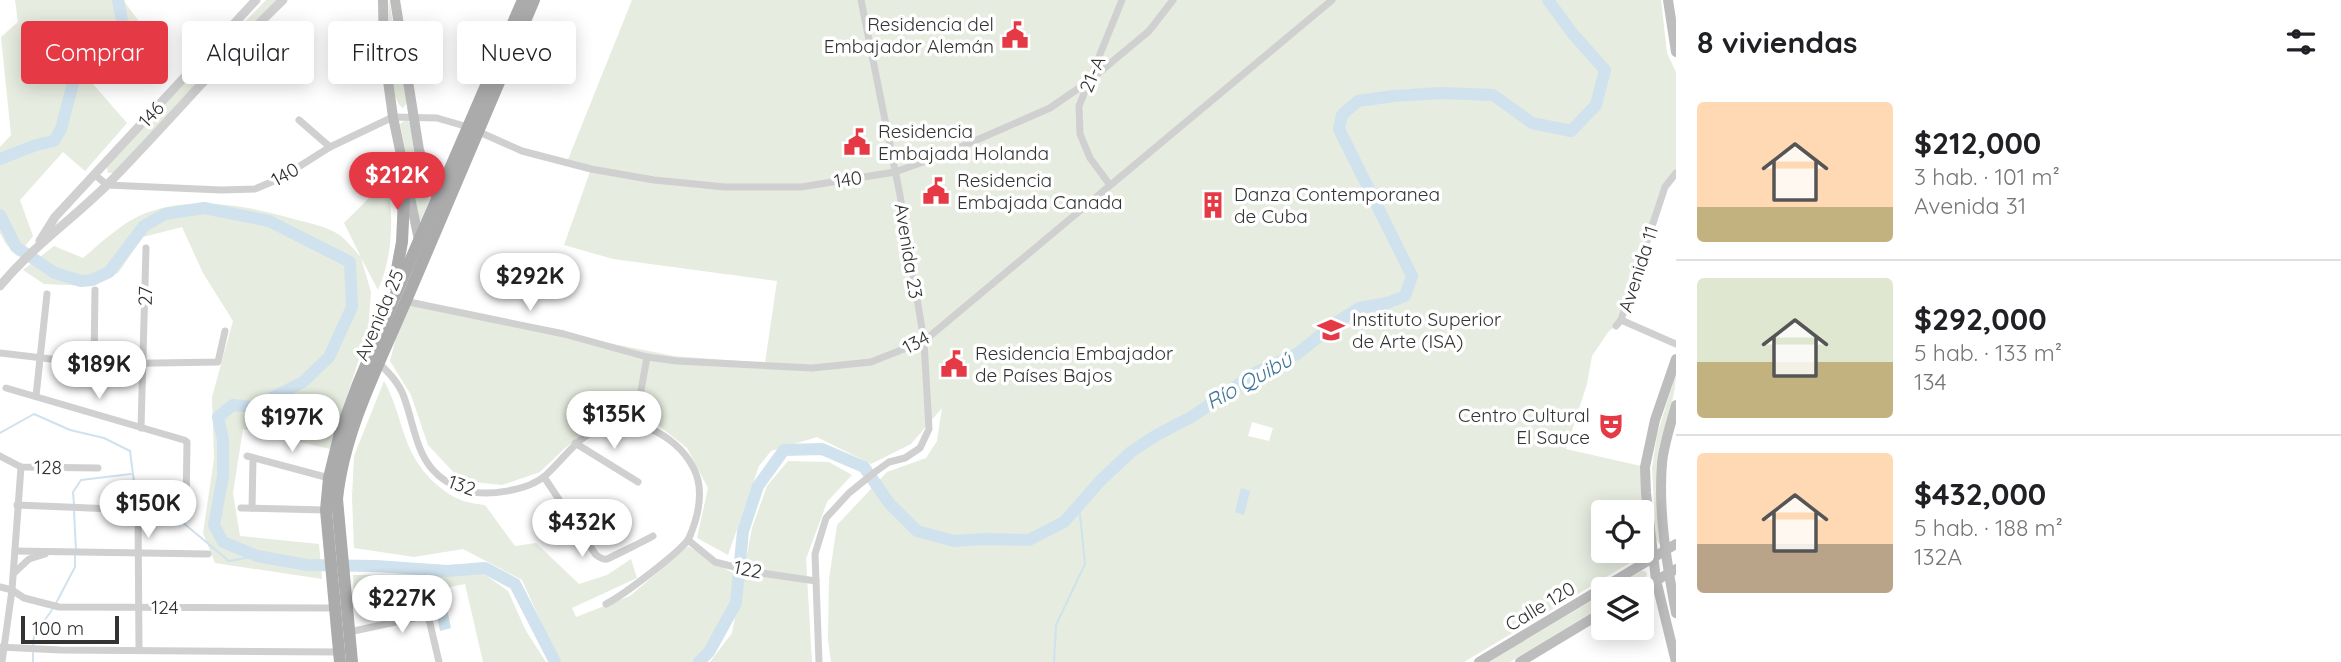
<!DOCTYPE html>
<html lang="es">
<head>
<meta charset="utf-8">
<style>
  :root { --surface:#fff; --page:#f2f2f2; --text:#202124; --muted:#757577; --line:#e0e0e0; --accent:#e63946 }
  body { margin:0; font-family:Quicksand,sans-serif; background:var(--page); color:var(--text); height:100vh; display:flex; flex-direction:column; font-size:26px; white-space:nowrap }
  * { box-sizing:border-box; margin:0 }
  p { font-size:23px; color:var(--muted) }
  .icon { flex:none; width:38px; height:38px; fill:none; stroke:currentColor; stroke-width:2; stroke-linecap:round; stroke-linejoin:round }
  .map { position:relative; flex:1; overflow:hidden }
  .panel { display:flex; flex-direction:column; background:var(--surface); width:665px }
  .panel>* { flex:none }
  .top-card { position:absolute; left:21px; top:21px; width:665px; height:63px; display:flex; gap:14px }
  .buttons { position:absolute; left:1591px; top:500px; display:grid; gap:14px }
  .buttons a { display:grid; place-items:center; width:63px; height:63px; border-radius:7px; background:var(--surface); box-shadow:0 4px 18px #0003; font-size:35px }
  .scale { position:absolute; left:21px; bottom:18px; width:98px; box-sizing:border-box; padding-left:7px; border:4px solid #333; border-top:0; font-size:19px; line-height:24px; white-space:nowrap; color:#333; -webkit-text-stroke:5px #fff; paint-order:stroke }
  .price { position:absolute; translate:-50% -60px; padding:0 16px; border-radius:24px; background:#fff; color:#222; font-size:23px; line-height:46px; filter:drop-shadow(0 2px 4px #0008) }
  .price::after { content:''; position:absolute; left:50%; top:42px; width:21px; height:16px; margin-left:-10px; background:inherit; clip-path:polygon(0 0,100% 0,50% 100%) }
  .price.on { background:var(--accent); color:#fff }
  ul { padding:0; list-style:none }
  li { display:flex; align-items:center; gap:21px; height:175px; padding:0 21px }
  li+li { border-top:2px solid var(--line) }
  li span { display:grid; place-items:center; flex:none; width:196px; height:140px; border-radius:7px; color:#555 }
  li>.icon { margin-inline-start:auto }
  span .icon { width:84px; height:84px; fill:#fffc; stroke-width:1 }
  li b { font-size:30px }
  h2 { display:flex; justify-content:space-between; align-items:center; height:84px; padding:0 21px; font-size:30px }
  .pill { padding:0 24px; border-radius:7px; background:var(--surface); box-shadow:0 4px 18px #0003; font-size:24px; line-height:63px }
  .pill.on { background:var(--accent); color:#fff }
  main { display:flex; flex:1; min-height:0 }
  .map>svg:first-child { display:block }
</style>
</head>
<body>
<main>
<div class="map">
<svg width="1676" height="662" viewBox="0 0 1676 662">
  <rect width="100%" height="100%" fill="#fff"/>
  <g fill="#e6ecdf" fill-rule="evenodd">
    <polygon points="15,0 123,0 138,20 92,83 127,123 85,171 63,152 20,200 33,236 17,256 6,244 0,233 0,147 11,135 1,37 18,22"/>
    <polygon points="266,0 278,0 217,62 214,62 212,56"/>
    <path d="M389,0L407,103L403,108C386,98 389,21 389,0Z"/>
    <path d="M632,0H1661L1667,53L1676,72V173L1665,187L1616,326L1609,331L1592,356L1587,384L1566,449L1641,466L1648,552L1464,662H831L828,640L829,579L837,525L887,472L926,458L937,441L942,408L911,444L871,464L817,437L771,451L759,466L728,555L697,538L708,488L687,448L653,421L606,418L565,448L540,472L502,485L473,482L458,477L428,445L411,395L390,361L405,303L674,356L765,363L777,281L613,259L564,245L591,169L567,162ZM1252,422L1273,428L1269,441L1248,436ZM1603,513H1642V551H1603Z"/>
    <polygon points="258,46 274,60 267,68 251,54"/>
    <polygon points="197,70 204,70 205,74 114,173 108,173 107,167"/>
    <polygon points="404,121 408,121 410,124 414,151 430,199 420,222 400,124"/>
    <path d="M387,180C394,216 393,256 378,290L361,258L371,292L368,331L330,449L243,429L233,493L240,536L319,544L322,579L215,563L203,533L214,459L212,397L233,321L203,273L182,227L143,237L118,273L91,286L44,284L23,270L54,246L83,258C100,244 118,226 139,216C189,194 246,205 297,220C310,223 327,227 338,234C346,239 354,250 361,257L344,223Z"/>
    <path d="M1676,373C1676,403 1660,432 1657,463C1655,489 1660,518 1661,544H1659L1656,539L1652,468L1657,435Z"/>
    <path d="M384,381C405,419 400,452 436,484C452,498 464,503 485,505L515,546L536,543L579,584L607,575L631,559L637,578L572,608L576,617L630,596L688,546L734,574L736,603L709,652L699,662H559L522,580L463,549L414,557L354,548L352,497L354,456Z"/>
    <polygon points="788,461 829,462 852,475 827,502 806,559 812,662 710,662 732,633 752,528 767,486"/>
    <path d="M1641,571H1645L1647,574C1642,591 1625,590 1610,590Z"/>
    <polygon points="484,574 508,591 526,631 546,662 483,662 465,584 355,606 353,575"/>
    <polygon points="1603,594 1603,606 1510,662 1488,662"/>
  </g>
  <g fill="#cfe2ee">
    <polygon points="1241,488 1250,491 1244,515 1235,512"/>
    <polygon points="447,609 451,628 440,631 436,612"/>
  </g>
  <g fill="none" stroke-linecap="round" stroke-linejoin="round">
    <g stroke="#cfe2ee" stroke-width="2">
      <polyline points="0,433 34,414 70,430 104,438 130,451 134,482 229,561 257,556"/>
      <polyline points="74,505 73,492 81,480 131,474"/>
      <polyline points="74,511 76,550"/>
      <polyline points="55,605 75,567 75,556"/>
      <polyline points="33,647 34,635 52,610"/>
      <polyline points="33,662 33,653"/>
      <polyline points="1054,662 1056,625 1085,564 1079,505"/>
    </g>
    <g stroke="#cfe2ee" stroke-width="12">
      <polyline points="0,159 36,145 54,141 61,129 80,57 123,25 118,0"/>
      <polyline points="0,215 16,247 55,273 81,281 92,280 109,272 144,226 165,214 204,208 269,221 350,262 352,307 329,357 303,382 254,407 233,405 218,417 223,440 223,476 214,525 223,542 257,556 307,565 376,566 447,571 485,568 515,584 555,662"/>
      <polyline points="699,662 709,652 736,603 743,531 758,486 784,450 822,449 864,467 889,503 917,531 954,541 984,539 1029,540 1064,522 1101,480 1131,452 1155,436 1193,416 1257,372 1297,354 1337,322 1359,308 1387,303 1405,296 1412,276 1339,129 1342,115 1358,101 1394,96 1441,93 1493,95 1532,123 1571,131 1596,105 1605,70 1573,34 1548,0"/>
    </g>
    <g stroke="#d0d0d0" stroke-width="7">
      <polyline points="299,120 330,147"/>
      <polyline points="477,131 522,151 591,169 654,180 725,187 801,187 895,172 940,156 1050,108 1089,81 1149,31 1173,0"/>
      <polyline points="94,174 107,185 221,190 255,189 281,178 330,147 393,117 437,118 468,127"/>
      <polyline points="1110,185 1090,158 1080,134 1079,106 1122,0"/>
      <polyline points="404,301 564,334 647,357 677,361 812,368 871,362 924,341 1332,0"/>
      <polyline points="1621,320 1676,344"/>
      <polyline points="1616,326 1621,320 1665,187 1676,173"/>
      <polyline points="0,353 94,364 218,362 225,331"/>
      <path d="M379,363C389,373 399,383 404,397C418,437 417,474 465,490C486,497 528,491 546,475C571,452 580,430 617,424C652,419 695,451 699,486C701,503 696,522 689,538C682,551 622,596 606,604"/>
      <polyline points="94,364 95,290"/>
      <polyline points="6,388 184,440 187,442 186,508"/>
      <polyline points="36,396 47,294"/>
      <polyline points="635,424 647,357"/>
      <polyline points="141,428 146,248"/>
      <polyline points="575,443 638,482"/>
      <polyline points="0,456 21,467 98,468"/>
      <polyline points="247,456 329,478"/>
      <path d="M544,477L596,555C601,558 602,560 607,559C610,558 648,539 653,536"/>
      <polyline points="17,505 138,510 139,649"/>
      <polyline points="241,508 326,510"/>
      <polyline points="252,508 253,459"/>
      <polyline points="688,540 715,562 754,572 816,581"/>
      <polyline points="15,551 208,554"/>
      <polyline points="14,573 29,559 45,554"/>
      <polyline points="0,587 12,590 24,598 59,607 334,608"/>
      <polyline points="349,632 428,615 439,662"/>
      <polyline points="0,647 60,650 339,652"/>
      <polyline points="2,662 12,590 21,467"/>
      <polyline points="819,662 815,554 826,518 849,493 875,472 889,462 905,458 920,448 929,429 924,341 900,195 861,0"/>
    </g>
    <g stroke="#d0d0d0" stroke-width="9">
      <polyline points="40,241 55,217 256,0"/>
      <path d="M0,286C32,247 73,219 109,183C168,123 222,58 283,0"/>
    </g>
    <g stroke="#bdbdbd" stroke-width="10">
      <polyline points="383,0 384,52 393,117 419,240"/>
      <polyline points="395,0 419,150 437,200"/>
      <polyline points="1668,0 1676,52"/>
      <path d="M1676,405C1671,424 1664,443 1662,463C1658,512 1667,565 1676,613"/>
      <polyline points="1640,590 1676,569"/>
      <polyline points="1479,662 1676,544"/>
      <polyline points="1520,662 1603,612"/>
      <polyline points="1676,662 1656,580 1646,493 1645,467 1655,420 1676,359"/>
    </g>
    <g stroke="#ababab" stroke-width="12">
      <polyline points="394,285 402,242 405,177"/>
      <polyline points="340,662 326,510 329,478 340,433 358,384 398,289 523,0"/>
      <path d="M352,662L337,499C344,431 378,366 405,303C447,202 490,101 534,0"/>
    </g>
  </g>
  <defs>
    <symbol id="civic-bare" viewBox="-9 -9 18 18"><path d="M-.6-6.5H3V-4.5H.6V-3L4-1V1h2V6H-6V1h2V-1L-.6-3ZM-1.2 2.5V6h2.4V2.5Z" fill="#e63946" stroke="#fff" stroke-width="2.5" paint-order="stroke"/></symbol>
    <symbol id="building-bare" viewBox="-9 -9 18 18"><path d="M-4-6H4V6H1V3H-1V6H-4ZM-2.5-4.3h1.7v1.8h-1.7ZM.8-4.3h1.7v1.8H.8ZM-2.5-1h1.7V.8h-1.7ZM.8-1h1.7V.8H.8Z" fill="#e63946" stroke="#fff" stroke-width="2.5" paint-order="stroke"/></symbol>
    <symbol id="university-bare" viewBox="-9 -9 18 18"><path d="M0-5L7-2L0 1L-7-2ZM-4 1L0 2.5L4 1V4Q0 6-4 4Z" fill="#e63946" stroke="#fff" stroke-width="2.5" paint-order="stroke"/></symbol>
    <symbol id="theatre-bare" viewBox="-9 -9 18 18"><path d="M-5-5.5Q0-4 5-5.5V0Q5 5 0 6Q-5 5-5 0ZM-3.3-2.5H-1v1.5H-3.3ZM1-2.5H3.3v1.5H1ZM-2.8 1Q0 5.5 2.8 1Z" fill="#e63946" stroke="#fff" stroke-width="2.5" paint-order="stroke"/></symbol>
  </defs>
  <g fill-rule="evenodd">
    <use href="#civic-bare" x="996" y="16" width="38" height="38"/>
    <use href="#civic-bare" x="838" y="123" width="38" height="38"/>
    <use href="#civic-bare" x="917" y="172" width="38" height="38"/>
    <use href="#building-bare" x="1194" y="186" width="38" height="38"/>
    <use href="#university-bare" x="1312" y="311" width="38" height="38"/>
    <use href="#civic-bare" x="935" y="345" width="38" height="38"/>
    <use href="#theatre-bare" x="1592" y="407" width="38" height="38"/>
  </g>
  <g text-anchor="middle" stroke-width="7" stroke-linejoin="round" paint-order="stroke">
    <g font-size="19" fill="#333" stroke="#fff" text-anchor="start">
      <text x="994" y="31" text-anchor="end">Residencia del<tspan x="994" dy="22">Embajador Alemán</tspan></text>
      <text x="878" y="138">Residencia<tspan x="878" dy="22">Embajada Holanda</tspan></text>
      <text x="957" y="187">Residencia<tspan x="957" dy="22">Embajada Canada</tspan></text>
      <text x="1234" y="201">Danza Contemporanea<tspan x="1234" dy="22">de Cuba</tspan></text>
      <text x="1352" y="326">Instituto Superior<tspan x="1352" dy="22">de Arte (ISA)</tspan></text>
      <text x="975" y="360">Residencia Embajador<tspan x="975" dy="22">de Países Bajos</tspan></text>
      <text x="1590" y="422" text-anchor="end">Centro Cultural<tspan x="1590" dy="22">El Sauce</tspan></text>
    </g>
    <g font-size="19" fill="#333" stroke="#fff">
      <text transform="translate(1092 74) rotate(-67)" y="7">21-A</text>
      <text transform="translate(151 114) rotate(-47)" y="7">146</text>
      <text transform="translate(285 174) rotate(-29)" y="7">140</text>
      <text transform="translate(848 179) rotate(-9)" y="7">140</text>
      <text transform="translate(909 251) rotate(81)" y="7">Avenida 23</text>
      <text transform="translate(1638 269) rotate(-72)" y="7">Avenida 11</text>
      <text transform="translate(145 296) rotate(-89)" y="7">27</text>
      <text transform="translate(379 315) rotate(-67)" y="7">Avenida 25</text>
      <text transform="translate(916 342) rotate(-28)" y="7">134</text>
      <text transform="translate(48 467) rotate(1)" y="7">128</text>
      <text transform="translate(462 485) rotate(20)" y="7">132</text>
      <text transform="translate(748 569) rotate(12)" y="7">122</text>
      <text transform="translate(1540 606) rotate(-31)" y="7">Calle 120</text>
      <text x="165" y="614">124</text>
    </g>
    <g font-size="21" font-style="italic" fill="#3f7597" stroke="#fff">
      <text transform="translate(1249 381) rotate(-29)" y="7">Río Quibú</text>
    </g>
  </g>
</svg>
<div class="buttons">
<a><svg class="icon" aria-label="locate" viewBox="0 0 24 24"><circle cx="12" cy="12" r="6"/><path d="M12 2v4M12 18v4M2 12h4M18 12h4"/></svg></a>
<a><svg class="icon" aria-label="layers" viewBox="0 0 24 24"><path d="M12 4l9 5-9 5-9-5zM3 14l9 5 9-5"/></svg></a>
</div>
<div class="scale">100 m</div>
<b class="price on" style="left:397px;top:212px">$212K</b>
<b class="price" style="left:530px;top:313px">$292K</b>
<b class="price" style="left:99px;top:401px">$189K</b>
<b class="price" style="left:614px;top:451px">$135K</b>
<b class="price" style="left:292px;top:454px">$197K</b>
<b class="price" style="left:148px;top:540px">$150K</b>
<b class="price" style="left:582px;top:559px">$432K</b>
<b class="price" style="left:402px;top:635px">$227K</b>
<div class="top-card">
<a class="pill on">Comprar</a>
<a class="pill">Alquilar</a>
<a class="pill">Filtros</a>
<a class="pill">Nuevo</a>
</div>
</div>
<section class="panel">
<h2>8 viviendas<svg class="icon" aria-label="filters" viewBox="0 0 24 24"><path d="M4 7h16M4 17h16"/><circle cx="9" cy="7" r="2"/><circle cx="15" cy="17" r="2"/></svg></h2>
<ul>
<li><span style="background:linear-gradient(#ffd9b3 75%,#c2b280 0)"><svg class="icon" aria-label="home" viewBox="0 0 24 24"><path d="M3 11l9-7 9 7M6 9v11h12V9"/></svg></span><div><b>$212,000</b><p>3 hab. · 101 m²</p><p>Avenida 31</p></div></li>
<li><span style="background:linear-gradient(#dfe7d0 60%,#c2b280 0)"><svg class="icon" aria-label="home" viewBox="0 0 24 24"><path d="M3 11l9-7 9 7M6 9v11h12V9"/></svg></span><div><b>$292,000</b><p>5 hab. · 133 m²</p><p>134</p></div></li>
<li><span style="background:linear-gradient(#ffd9b3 65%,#b9a48a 0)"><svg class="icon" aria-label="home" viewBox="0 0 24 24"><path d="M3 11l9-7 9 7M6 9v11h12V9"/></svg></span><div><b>$432,000</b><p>5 hab. · 188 m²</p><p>132A</p></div></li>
</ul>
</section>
</main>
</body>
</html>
